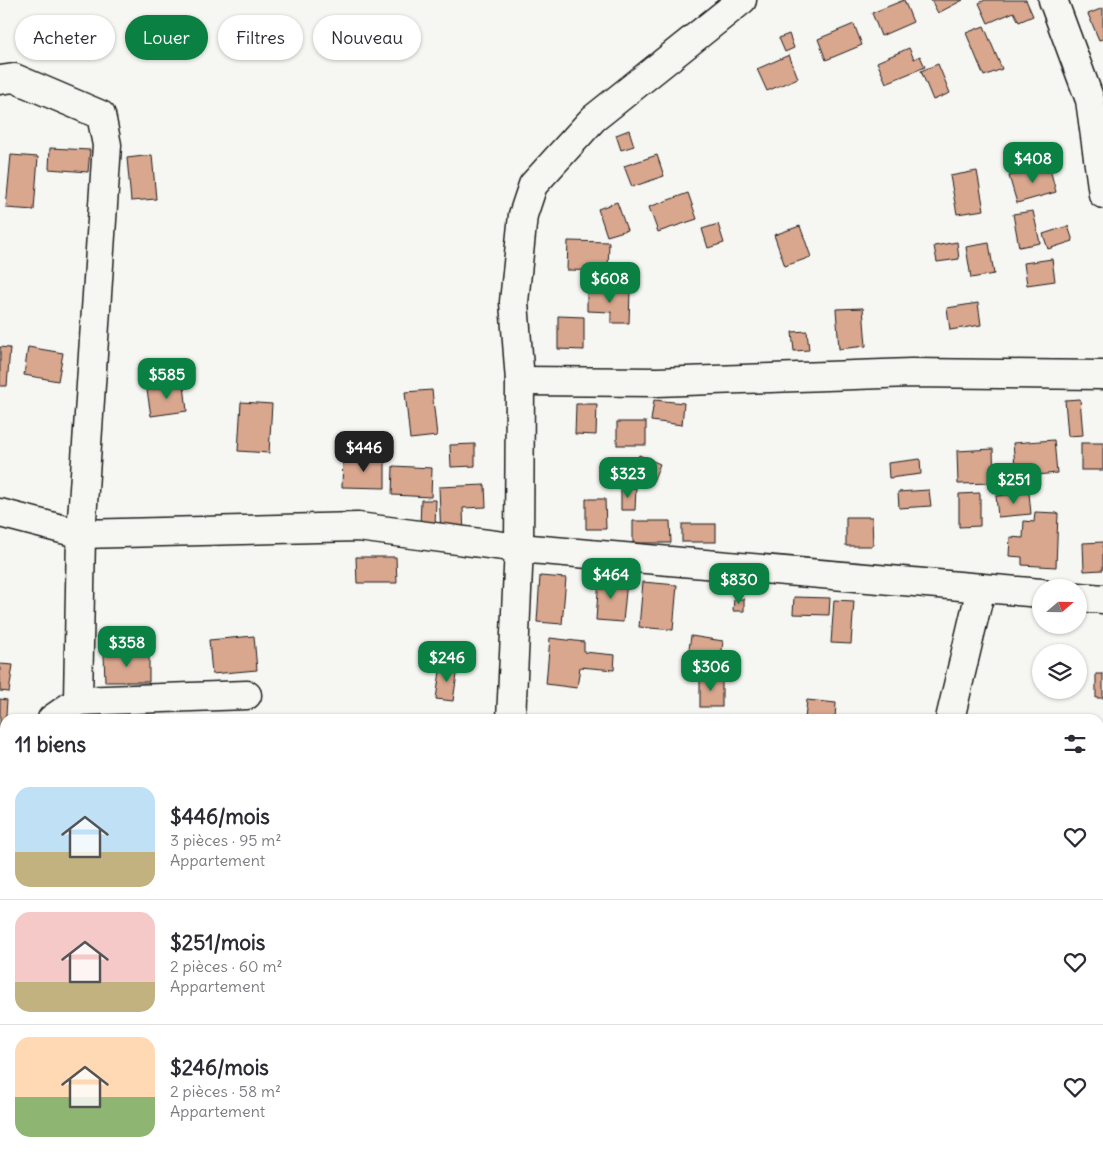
<!DOCTYPE html>
<html lang="fr">
<head>
<meta charset="utf-8">
<style>
  :root { --surface:#fff; --page:#f7f7f7; --text:#2b2b33; --muted:#7c7c81; --line:#e1e1e2; --accent:#0b8043 }
  body { margin:0; font-family:Delius,sans-serif; background:var(--page); color:var(--text); height:100vh; display:flex; flex-direction:column; font-size:19px; white-space:nowrap }
  * { box-sizing:border-box; margin:0 }
  p { font-size:16px; color:var(--muted) }
  .icon { flex:none; width:28px; height:28px; fill:none; stroke:currentColor; stroke-width:2; stroke-linecap:round; stroke-linejoin:round }
  .map { position:relative; flex:1; overflow:hidden }
  .panel { position:absolute; left:0px; top:714px; width:1104px; height:446px; display:flex; flex-direction:column; background:var(--surface); border-radius:15px 15px 0 0; box-shadow:0 1px 4px #0004 }
  .panel>* { flex:none }
  .hud { position:absolute; left:15px; top:15px; width:500px; height:45px; display:flex; gap:10px }
  .needle { width:32px; rotate:70deg }
  .buttons { position:absolute; left:1032px; top:579px; display:grid; gap:10px }
  .buttons a { display:grid; place-items:center; width:55px; height:55px; border-radius:50%; background:var(--surface); box-shadow:0 1px 4px #0004; font-size:25px }
  .price { position:absolute; translate:-50% -42px; padding:0 11px; border-radius:10px; background:var(--accent); color:#fff; font-size:16px; line-height:32px; filter:drop-shadow(0 1px 2px #0008) }
  .price::after { content:''; position:absolute; left:50%; top:30px; width:15px; height:11px; margin-left:-8px; background:inherit; clip-path:polygon(0 0,100% 0,50% 100%) }
  .price.selected { background:#222; color:#fff }
  ul { padding:0; list-style:none }
  li { display:flex; align-items:center; gap:15px; height:125px; padding:0 15px }
  li+li { border-top:1px solid var(--line) }
  li span { display:grid; place-items:center; flex:none; width:140px; height:100px; border-radius:15px; color:#555 }
  li>.icon { margin-inline-start:auto }
  span .icon { width:60px; height:60px; fill:#fffc; stroke-width:1 }
  li b { font-size:21px }
  h2 { display:flex; justify-content:space-between; align-items:center; height:60px; padding:0 15px; font-size:21px }
  .pill { padding:0 18px; border-radius:22px; background:var(--surface); box-shadow:0 1px 4px #0004; font-size:18px; line-height:45px }
  .pill.selected { background:var(--accent); color:#fff }
  .map>svg:first-child { display:block }
</style>
</head>
<body>
<div class="map">
<svg width="1103" height="1159" viewBox="0 0 1103 1159">
  <rect width="100%" height="100%" fill="#f6f6f2"/>
  <filter id="ink" filterUnits="userSpaceOnUse"><feTurbulence type="fractalNoise" baseFrequency=".02" numOctaves="2"/><feDisplacementMap in="SourceGraphic" scale="10" xChannelSelector="R" yChannelSelector="G"/><feConvolveMatrix kernelMatrix="1 2 1 2 8 2 1 2 1" color-interpolation-filters="sRGB"/></filter>
  <g filter="url(#ink)">
    <g fill="#d9a68e" stroke="#1c1c1c">
      <polygon points="904,0 913,22 881,36 872,13"/>
      <polygon points="931,0 963,0 938,13"/>
      <polygon points="985,0 1026,0 1033,16 1019,22 1014,12 988,23 979,3"/>
      <polygon points="1103,8 1103,39 1099,40 1088,14"/>
      <polygon points="854,24 862,45 826,60 818,39"/>
      <polygon points="984,26 1002,69 984,76 966,33"/>
      <polygon points="789,34 794,48 785,52 779,38"/>
      <polygon points="909,48 914,59 920,56 925,67 886,83 877,62"/>
      <polygon points="789,55 798,78 767,91 757,69"/>
      <polygon points="938,64 950,93 933,100 921,71"/>
      <polygon points="629,130 634,146 621,150 616,135"/>
      <polygon points="50,148 90,150 88,172 49,169"/>
      <polygon points="11,155 38,157 34,210 6,208"/>
      <polygon points="152,155 156,199 131,201 127,158"/>
      <polygon points="657,155 664,176 632,187 624,166"/>
      <polygon points="1049,165 1056,192 1017,203 1009,176"/>
      <polygon points="977,171 984,210 957,214 950,176"/>
      <polygon points="688,193 697,219 658,232 649,207"/>
      <polygon points="617,202 627,230 607,236 598,209"/>
      <polygon points="1033,211 1040,243 1019,247 1013,214"/>
      <polygon points="718,224 724,243 708,248 702,229"/>
      <polygon points="800,226 811,257 785,266 774,235"/>
      <polygon points="1068,226 1073,241 1048,249 1043,234"/>
      <polygon points="568,241 609,242 608,271 567,270"/>
      <polygon points="957,242 959,259 937,262 934,246"/>
      <polygon points="989,243 994,274 971,278 966,247"/>
      <polygon points="1052,259 1055,281 1027,285 1024,263"/>
      <polygon points="587,289 630,290 629,323 611,323 611,312 587,311"/>
      <polygon points="978,303 981,325 950,330 947,308"/>
      <polygon points="863,308 866,346 839,349 836,309"/>
      <polygon points="558,316 584,317 584,350 558,349"/>
      <polygon points="807,331 809,350 794,351 792,332"/>
      <polygon points="0,347 10,348 7,386 0,386"/>
      <polygon points="28,347 63,353 58,381 24,375"/>
      <polygon points="184,385 187,411 151,416 147,390"/>
      <polygon points="432,390 437,436 410,439 405,392"/>
      <polygon points="1080,399 1083,435 1068,436 1065,400"/>
      <polygon points="654,400 684,403 682,425 651,421"/>
      <polygon points="241,402 272,404 269,453 238,451"/>
      <polygon points="576,404 597,404 596,435 575,434"/>
      <rect x="617" y="422" width="29" height="23"/>
      <polygon points="1054,440 1057,473 1016,477 1013,443"/>
      <rect x="1081" y="443" width="22" height="27"/>
      <polygon points="475,444 475,466 451,467 450,445"/>
      <polygon points="993,449 994,483 958,484 957,451"/>
      <polygon points="639,455 660,464 652,484 639,478 643,468 635,465"/>
      <polygon points="343,458 385,459 385,488 342,487"/>
      <polygon points="920,459 921,474 889,478 888,463"/>
      <polygon points="393,466 432,468 431,497 392,495"/>
      <polygon points="485,485 486,507 463,508 464,537 441,538 439,487"/>
      <polygon points="621,488 636,488 635,510 621,510"/>
      <polygon points="929,490 931,506 899,508 898,492"/>
      <polygon points="980,493 980,526 959,527 959,494"/>
      <polygon points="1029,493 1031,514 998,517 996,496"/>
      <polygon points="586,499 605,499 606,529 586,529"/>
      <polygon points="421,500 436,500 435,527 420,526"/>
      <polygon points="1035,512 1058,513 1056,567 1022,565 1022,557 1009,556 1010,537 1023,538 1024,521 1034,522"/>
      <polygon points="846,517 872,517 873,546 846,546"/>
      <polygon points="633,521 670,521 671,543 633,543"/>
      <rect x="682" y="524" width="34" height="18"/>
      <polygon points="1103,542 1103,570 1084,571 1083,543"/>
      <polygon points="356,557 396,557 397,583 357,583"/>
      <polygon points="540,576 566,578 562,624 537,622"/>
      <polygon points="599,578 627,581 623,622 596,620"/>
      <polygon points="643,582 677,585 673,630 639,627"/>
      <polygon points="794,597 830,598 829,615 793,614"/>
      <polygon points="734,599 744,599 744,611 733,611"/>
      <polygon points="834,600 854,601 851,644 831,643"/>
      <polygon points="254,636 257,670 212,674 209,640"/>
      <polygon points="691,636 723,641 721,660 688,655"/>
      <polygon points="550,638 584,642 584,652 615,655 614,670 580,667 577,688 546,684"/>
      <polygon points="104,654 149,654 149,682 105,682"/>
      <polygon points="0,664 13,665 9,692 0,691"/>
      <polygon points="441,664 458,667 453,701 436,699"/>
      <rect x="1096" y="674" width="7" height="24"/>
      <rect x="700" y="678" width="22" height="29"/>
      <polygon points="0,699 7,700 5,729 0,729"/>
      <polygon points="807,700 836,703 835,719 805,719"/>
      <rect x="0" y="972" width="5" height="29"/>
      <polygon points="0,1040 5,1041 5,1060 0,1060"/>
      <polygon points="560,1155 592,1155 592,1159 561,1159"/>
      <polygon points="614,1155 656,1155 656,1156 614,1159"/>
      <rect x="838" y="1155" width="16" height="4"/>
    </g>
    <g fill="none" stroke-linecap="round" stroke-linejoin="round">
      <defs>
        <g id="minor">
          <polyline points="1053,0 1090,100 1103,194"/>
          <polyline points="0,80 14,78 101,115 107,145 81,534 78,701 247,695"/>
          <polyline points="520,381 657,382 911,373 1103,375"/>
          <polyline points="0,513 81,534 358,527 519,548 1041,593"/>
          <polyline points="1079,597 1103,599"/>
          <polyline points="52,719 78,701"/>
          <polyline points="511,719 519,548 520,381 514,302 523,215 533,185 593,119 742,0"/>
          <polyline points="950,719 981,588"/>
          <polyline points="2,754 5,752"/>
          <polyline points="0,950 5,950"/>
          <polyline points="1099,1011 1103,1012"/>
          <polyline points="152,1155 152,1159"/>
          <polyline points="522,1155 523,1159"/>
          <polyline points="226,1159 292,1155"/>
        </g>
      </defs>
      <use href="#minor" stroke="#1c1c1c" stroke-width="31"/>
      <use href="#minor" stroke="#f6f6f2" stroke-width="28"/>
    </g>
  </g>
</svg>
<div class="buttons">
<a><svg class="needle" viewBox="-14 -14 28 28"><path d="M0-13l5 13h-10z" fill="#e53935"/><path d="M0 13l5-13h-10z" fill="#7c7c81"/></svg></a>
<a><svg class="icon" aria-label="layers" viewBox="0 0 24 24"><path d="M12 4l9 5-9 5-9-5zM3 14l9 5 9-5"/></svg></a>
</div>
<b class="price" style="left:1033px;top:184px">$408</b>
<b class="price" style="left:610px;top:304px">$608</b>
<b class="price" style="left:167px;top:400px">$585</b>
<b class="price selected" style="left:364px;top:473px">$446</b>
<b class="price" style="left:628px;top:499px">$323</b>
<b class="price" style="left:1014px;top:505px">$251</b>
<b class="price" style="left:611px;top:600px">$464</b>
<b class="price" style="left:739px;top:605px">$830</b>
<b class="price" style="left:127px;top:668px">$358</b>
<b class="price" style="left:447px;top:683px">$246</b>
<b class="price" style="left:711px;top:692px">$306</b>
<div class="hud">
<a class="pill">Acheter</a>
<a class="pill selected">Louer</a>
<a class="pill">Filtres</a>
<a class="pill">Nouveau</a>
</div>
<section class="panel">
<h2>11 biens<svg class="icon" aria-label="filters" viewBox="0 0 24 24"><path d="M4 7h16M4 17h16"/><circle cx="9" cy="7" r="2"/><circle cx="15" cy="17" r="2"/></svg></h2>
<ul>
<li><span style="background:linear-gradient(#bfe0f5 65%,#c2b280 0)"><svg class="icon" aria-label="home" viewBox="0 0 24 24"><path d="M3 11l9-7 9 7M6 9v11h12V9"/></svg></span><div><b>$446/mois</b><p>3 pièces · 95 m²</p><p>Appartement</p></div><svg class="icon" aria-label="heart" viewBox="0 0 24 24"><path d="M12 20l-8-8c-3-5 5-10 8-4 3-6 11-1 8 4z"/></svg></li>
<li><span style="background:linear-gradient(#f6c9c9 70%,#c2b280 0)"><svg class="icon" aria-label="home" viewBox="0 0 24 24"><path d="M3 11l9-7 9 7M6 9v11h12V9"/></svg></span><div><b>$251/mois</b><p>2 pièces · 60 m²</p><p>Appartement</p></div><svg class="icon" aria-label="heart" viewBox="0 0 24 24"><path d="M12 20l-8-8c-3-5 5-10 8-4 3-6 11-1 8 4z"/></svg></li>
<li><span style="background:linear-gradient(#ffd9b3 60%,#8fb573 0)"><svg class="icon" aria-label="home" viewBox="0 0 24 24"><path d="M3 11l9-7 9 7M6 9v11h12V9"/></svg></span><div><b>$246/mois</b><p>2 pièces · 58 m²</p><p>Appartement</p></div><svg class="icon" aria-label="heart" viewBox="0 0 24 24"><path d="M12 20l-8-8c-3-5 5-10 8-4 3-6 11-1 8 4z"/></svg></li>
</ul>
</section>
</div>
</body>
</html>
